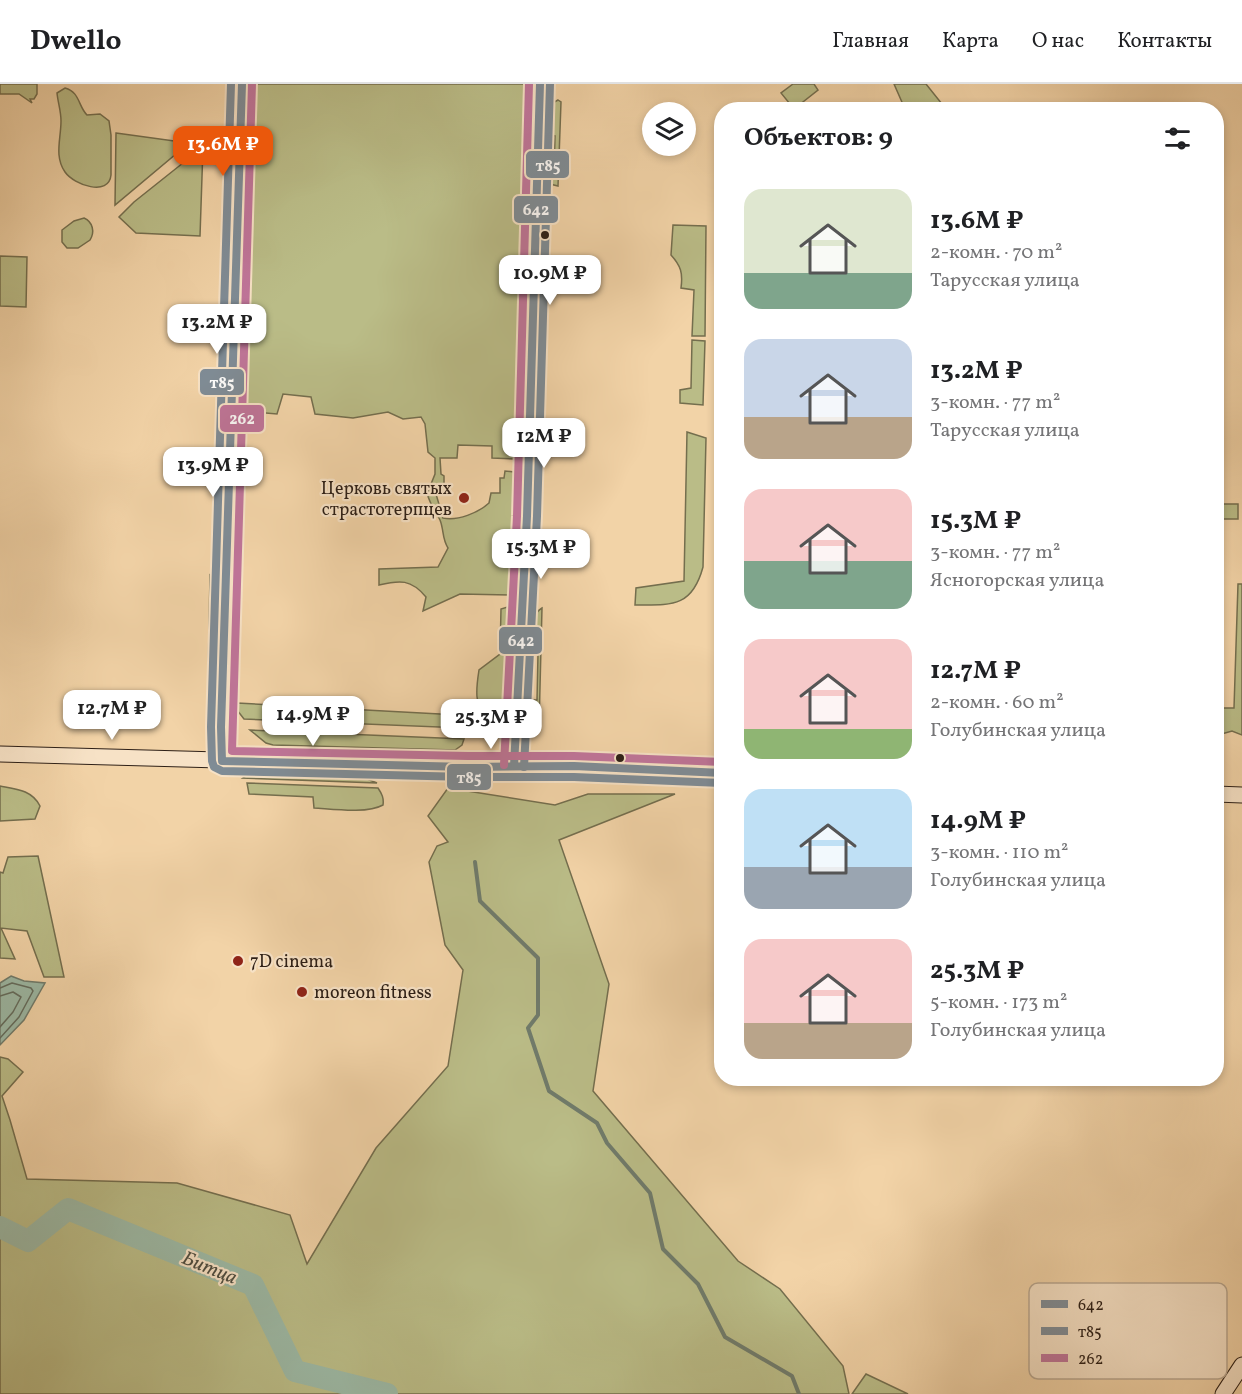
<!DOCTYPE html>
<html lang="ru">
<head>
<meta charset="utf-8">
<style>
  :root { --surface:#fff; --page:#f6f6f6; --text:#202124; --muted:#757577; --line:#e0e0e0; --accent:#ea580c }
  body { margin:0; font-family:Vollkorn,serif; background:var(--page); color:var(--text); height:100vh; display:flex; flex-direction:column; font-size:22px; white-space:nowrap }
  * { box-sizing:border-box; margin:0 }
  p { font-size:20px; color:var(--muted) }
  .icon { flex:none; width:33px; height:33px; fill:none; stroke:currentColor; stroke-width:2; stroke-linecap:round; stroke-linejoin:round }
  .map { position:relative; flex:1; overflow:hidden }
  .side { position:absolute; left:714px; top:18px; width:510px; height:984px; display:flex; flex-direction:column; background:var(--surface); border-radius:24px; box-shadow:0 3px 9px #0003 }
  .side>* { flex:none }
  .tools { position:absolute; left:642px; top:18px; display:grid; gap:12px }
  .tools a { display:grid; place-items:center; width:54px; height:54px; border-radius:50%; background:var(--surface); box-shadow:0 3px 9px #0003; font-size:30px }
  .price { position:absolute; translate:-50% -51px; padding:0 14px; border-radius:12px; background:#fff; color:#222; font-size:20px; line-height:39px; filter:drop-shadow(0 2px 3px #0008) }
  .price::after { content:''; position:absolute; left:50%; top:36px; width:18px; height:14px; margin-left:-9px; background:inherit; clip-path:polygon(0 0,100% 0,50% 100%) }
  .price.current { background:var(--accent); color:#fff }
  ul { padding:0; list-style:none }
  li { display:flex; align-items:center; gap:18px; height:150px; padding:0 30px }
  li span { display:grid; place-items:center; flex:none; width:168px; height:120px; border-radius:18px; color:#555 }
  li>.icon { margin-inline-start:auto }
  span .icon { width:72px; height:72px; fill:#fffc; stroke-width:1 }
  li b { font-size:26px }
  h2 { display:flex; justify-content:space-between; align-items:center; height:72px; padding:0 30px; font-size:26px }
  header { display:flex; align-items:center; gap:36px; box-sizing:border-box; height:84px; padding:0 30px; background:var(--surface); border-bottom:2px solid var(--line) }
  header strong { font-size:28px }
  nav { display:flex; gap:33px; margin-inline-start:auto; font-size:21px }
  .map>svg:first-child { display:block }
</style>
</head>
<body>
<header>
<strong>Dwello</strong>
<nav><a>Главная</a><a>Карта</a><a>О нас</a><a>Контакты</a></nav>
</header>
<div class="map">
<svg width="1242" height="1310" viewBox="0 0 1242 1310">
  <rect width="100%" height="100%" fill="#f2d3a7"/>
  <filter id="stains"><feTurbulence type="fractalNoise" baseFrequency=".00333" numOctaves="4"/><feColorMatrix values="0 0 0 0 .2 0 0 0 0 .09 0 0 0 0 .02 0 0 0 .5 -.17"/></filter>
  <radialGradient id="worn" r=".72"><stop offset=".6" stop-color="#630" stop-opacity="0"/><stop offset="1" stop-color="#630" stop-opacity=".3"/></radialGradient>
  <g fill="#babc87" stroke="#746e4e" stroke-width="1.5">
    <polygon points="0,0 37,0 37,10 34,15 30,15 32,19 19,10 0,10"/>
    <path d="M252,0H530L515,375L492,374V362L458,361L457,374H440L441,390L444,392V402L436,410L443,434C458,437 478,429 489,419L491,409H500V394H504L505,387L514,388L510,511L460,510L423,527L426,513C411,495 400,496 379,501V485L438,483L448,464C442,455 444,446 440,436C435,426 431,422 427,410L435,390V374L428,368L425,340L421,333L403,335L388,328L353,334L315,330L311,313L283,310L277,330L244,327Z"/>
    <polygon points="793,0 814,0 818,6 794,25 781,9"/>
    <polygon points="894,0 926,0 946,25 905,25"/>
    <path d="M65,4C80,8 78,22 87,31L100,30L109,37L111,51V91C109,113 74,101 65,88C54,72 61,55 61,37C61,27 58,19 57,9Z"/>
    <polygon points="558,16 561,18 558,102 550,100 547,92 554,92 555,52 548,51 549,21"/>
    <polygon points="116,49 189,59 115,121"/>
    <polygon points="203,63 200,152 136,149 119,133 134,118"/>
    <path d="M84,134C93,138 95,148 90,156L78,164H67L62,158V146L74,137Z"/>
    <path d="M673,141L706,142L705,252H692L694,206L681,204C683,189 681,182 671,171Z"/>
    <polygon points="0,172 27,173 26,223 0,222"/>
    <polygon points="692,256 705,257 703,321 680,319 680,306 691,304"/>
    <path d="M687,348L706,354L703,483C692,524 671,521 635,521L636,504L684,497Z"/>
    <rect x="1217" y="420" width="21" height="15"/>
    <polygon points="210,491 217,496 216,539 210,543 209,589 215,589 213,598 208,598"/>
    <polygon points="1238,500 1242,500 1242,651 1232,647 1218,651 1217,624 1234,624"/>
    <path d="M511,522L506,632L495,638L487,637C474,621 476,605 479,586L500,570L501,525Z"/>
    <path d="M542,524L539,643L530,640V616H537L538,570L531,569C532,554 528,532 542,524Z"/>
    <polygon points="237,619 440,630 453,632 463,644 244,635 237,626"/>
    <polygon points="250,646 464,655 462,661 455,666 273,661 266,659"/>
    <polygon points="249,690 367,695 377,699 243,694"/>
    <path d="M247,699L378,704C382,710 384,714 383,721C367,730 332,725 314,724L313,713L249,710Z"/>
    <path d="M0,702C16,705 32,706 40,722L35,735L0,737Z"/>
    <polygon points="448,704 555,721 588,710 675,710 559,756 609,900 593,1007 738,1177 780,1205 843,1282 849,1310 0,1310 0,973 8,975 23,988 2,1012 10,1036 27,1095 177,1099 290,1131 307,1180 376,1064 448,982 463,886 445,861 429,778 437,762 448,758 428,732"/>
    <polygon points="38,772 64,893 44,893 27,847 1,844 15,875 0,874 0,788 3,789 8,773"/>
    <polygon points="866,1290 908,1310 852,1310"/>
  </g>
  <polygon fill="#9cb8a4" stroke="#707b6b" stroke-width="1.5" points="11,892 24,897 45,899 24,936 0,961 0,899"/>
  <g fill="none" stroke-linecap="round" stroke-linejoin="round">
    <g stroke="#646c5d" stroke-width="1.5">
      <polyline points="0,904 12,899 31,904 33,907 19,933 0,954"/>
      <polyline points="0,912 13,908 21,913 13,928 0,943"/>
    </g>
    <polyline stroke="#707b6b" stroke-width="4" points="475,778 480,817 538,874 538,931 528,944 549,1007 597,1039 607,1059 650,1109 663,1165 698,1200 725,1253 792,1292 799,1310"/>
    <polyline stroke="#9cb8a4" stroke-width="22" points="0,1143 28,1157 68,1125 253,1201 295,1287 387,1310"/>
    <defs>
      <g id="secondary">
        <polyline points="0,670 468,683 574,682 722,689"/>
        <polyline points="222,677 221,643 242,0"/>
        <polyline points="514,682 527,432 540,0"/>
        <polyline points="1216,710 1242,711"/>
        <polyline points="1223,1310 1242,1281"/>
      </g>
    </defs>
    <use href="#secondary" stroke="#2d1f16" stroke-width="17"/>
    <use href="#secondary" stroke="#f7e2c6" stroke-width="15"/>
    <defs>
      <g id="bus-1">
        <polyline points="242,0 221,643 222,677 468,683 574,682 722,689"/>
        <polyline points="514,682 527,432 540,0"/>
      </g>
      <g id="bus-2">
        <polyline points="231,0 211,643 212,677 214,683 222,687 468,693 574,693 722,699"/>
        <polyline points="524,683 537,432 550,0"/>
      </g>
      <g id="bus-3">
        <polyline points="252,0 232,667 468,672 574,672 722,678"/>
        <polyline points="504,681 517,432 529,0"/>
      </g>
    </defs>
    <use href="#bus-1" stroke="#f7e2c6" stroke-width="12"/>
    <use href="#bus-2" stroke="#f7e2c6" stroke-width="12"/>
    <use href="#bus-3" stroke="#f7e2c6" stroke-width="12"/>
    <use href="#bus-1" stroke="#7f8c96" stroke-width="8"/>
    <use href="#bus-2" stroke="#7f8c96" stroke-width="8"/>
    <use href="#bus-3" stroke="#c0759a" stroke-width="8"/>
  </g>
  <g fill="#2d1f16" stroke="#f7e2c6" stroke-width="2">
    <circle cx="545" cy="151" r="5"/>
    <circle cx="620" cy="674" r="5"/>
  </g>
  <g fill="#8f2418" stroke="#f7e2c6" stroke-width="2">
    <circle cx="464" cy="414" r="6"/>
    <circle cx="238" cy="877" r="6"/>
    <circle cx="302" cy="908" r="6"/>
  </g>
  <g text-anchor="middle" stroke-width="4.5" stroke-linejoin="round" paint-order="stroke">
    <g font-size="18" fill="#2d1f16" stroke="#f7e2c6" text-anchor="start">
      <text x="452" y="410" text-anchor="end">Церковь святых<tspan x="452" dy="21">страстотерпцев</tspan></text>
      <text x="250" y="883">7D cinema</text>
      <text x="314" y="914">moreon fitness</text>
    </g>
    <g font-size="20" font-style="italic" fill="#4e4d41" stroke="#f7e2c6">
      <text transform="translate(210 1183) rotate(22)" y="7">Битца</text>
    </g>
  </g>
  <rect x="1029" y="1199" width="198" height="96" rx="9" fill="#f7e2c6" stroke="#baa891" stroke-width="1.5"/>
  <rect x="1041" y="1216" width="27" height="8" fill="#7f8c96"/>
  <rect x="1041" y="1243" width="27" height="8" fill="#7f8c96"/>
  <rect x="1041" y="1270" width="27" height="8" fill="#c0759a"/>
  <g font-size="16" fill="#2d1f16">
    <text x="1078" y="1226">642</text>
    <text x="1078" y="1253">т85</text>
    <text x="1078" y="1280">262</text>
  </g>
  <g stroke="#f7e2c6" stroke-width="2">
    <rect x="525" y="66" width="45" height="29" rx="6" fill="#7f8c96"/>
    <rect x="513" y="111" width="46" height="29" rx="6" fill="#7f8c96"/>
    <rect x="199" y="284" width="46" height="28" rx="6" fill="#7f8c96"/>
    <rect x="219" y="320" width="46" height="29" rx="6" fill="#c0759a"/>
    <rect x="498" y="542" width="45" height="29" rx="6" fill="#7f8c96"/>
    <rect x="446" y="679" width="46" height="28" rx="6" fill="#7f8c96"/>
  </g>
  <g font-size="16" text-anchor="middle" font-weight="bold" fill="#fff">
    <text x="548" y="87">т85</text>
    <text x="536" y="131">642</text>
    <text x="222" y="304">т85</text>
    <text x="242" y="340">262</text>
    <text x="521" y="562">642</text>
    <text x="469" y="699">т85</text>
  </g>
  <rect width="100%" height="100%" filter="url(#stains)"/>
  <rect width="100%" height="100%" fill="url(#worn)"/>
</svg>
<div class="tools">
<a><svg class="icon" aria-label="layers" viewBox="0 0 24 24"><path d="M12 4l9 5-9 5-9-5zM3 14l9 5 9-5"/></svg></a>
</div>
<b class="price current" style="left:223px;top:93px">13.6M ₽</b>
<b class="price" style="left:550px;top:222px">10.9M ₽</b>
<b class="price" style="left:217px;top:271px">13.2M ₽</b>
<b class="price" style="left:544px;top:385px">12M ₽</b>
<b class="price" style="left:213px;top:414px">13.9M ₽</b>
<b class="price" style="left:541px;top:496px">15.3M ₽</b>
<b class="price" style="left:112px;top:657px">12.7M ₽</b>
<b class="price" style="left:313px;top:663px">14.9M ₽</b>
<b class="price" style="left:491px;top:666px">25.3M ₽</b>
<section class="side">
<h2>Объектов: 9<svg class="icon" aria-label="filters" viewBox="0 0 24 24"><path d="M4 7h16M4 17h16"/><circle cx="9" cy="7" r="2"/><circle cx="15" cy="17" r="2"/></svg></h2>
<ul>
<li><span style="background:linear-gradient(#dfe7d0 70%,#7fa58c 0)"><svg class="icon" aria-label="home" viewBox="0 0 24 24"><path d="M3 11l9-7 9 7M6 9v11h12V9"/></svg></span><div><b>13.6M ₽</b><p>2-комн. · 70 m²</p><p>Тарусская улица</p></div></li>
<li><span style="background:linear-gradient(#c9d6e8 65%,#b9a48a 0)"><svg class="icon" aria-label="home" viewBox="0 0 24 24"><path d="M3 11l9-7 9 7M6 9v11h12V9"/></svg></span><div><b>13.2M ₽</b><p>3-комн. · 77 m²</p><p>Тарусская улица</p></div></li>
<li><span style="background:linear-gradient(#f6c9c9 60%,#7fa58c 0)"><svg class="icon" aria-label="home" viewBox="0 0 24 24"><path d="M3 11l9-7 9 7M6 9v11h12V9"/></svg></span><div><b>15.3M ₽</b><p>3-комн. · 77 m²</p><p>Ясногорская улица</p></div></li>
<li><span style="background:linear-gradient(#f6c9c9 75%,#8fb573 0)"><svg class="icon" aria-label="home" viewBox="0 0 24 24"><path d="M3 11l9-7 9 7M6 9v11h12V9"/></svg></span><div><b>12.7M ₽</b><p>2-комн. · 60 m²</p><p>Голубинская улица</p></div></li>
<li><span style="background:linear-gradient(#bfe0f5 65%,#9aa5b1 0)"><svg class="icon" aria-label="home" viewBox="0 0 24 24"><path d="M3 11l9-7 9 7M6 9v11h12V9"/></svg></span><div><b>14.9M ₽</b><p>3-комн. · 110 m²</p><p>Голубинская улица</p></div></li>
<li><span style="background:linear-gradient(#f6c9c9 70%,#b9a48a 0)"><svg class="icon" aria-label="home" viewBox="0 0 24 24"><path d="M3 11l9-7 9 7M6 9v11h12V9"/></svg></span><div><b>25.3M ₽</b><p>5-комн. · 173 m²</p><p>Голубинская улица</p></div></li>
</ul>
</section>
</div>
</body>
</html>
